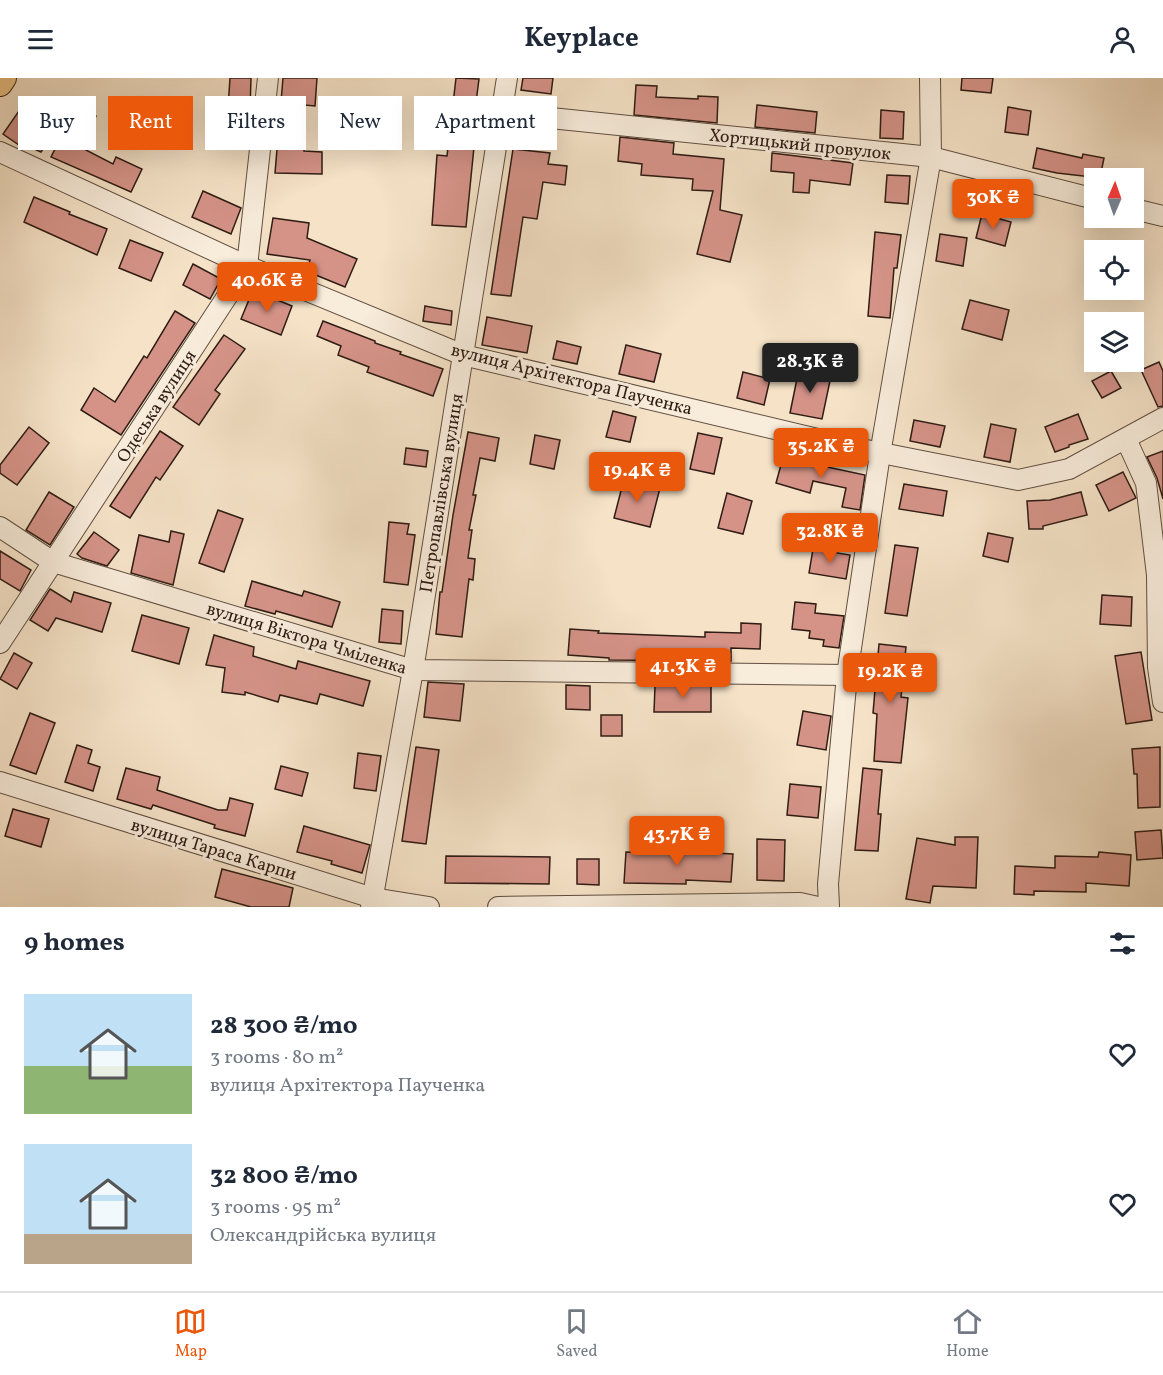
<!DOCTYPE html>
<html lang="en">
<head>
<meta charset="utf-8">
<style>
  :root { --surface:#fff; --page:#f6f6f7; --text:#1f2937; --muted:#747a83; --line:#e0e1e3; --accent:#ea580c }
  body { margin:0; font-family:Vollkorn,serif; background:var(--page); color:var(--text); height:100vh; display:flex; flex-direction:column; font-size:22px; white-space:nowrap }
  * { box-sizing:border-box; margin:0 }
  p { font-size:20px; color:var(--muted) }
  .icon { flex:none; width:33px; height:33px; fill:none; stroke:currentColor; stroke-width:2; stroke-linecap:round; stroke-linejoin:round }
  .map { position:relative; height:829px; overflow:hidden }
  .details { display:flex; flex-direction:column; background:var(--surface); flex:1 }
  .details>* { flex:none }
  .hud { position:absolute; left:18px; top:18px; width:600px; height:54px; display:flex; gap:12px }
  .needle { width:39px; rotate:2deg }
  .controls { position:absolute; left:1084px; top:90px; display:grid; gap:12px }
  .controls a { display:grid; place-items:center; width:60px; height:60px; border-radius:0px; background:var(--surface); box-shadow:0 6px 24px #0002; font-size:30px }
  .price { position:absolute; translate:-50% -51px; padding:0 14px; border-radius:6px; background:var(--accent); color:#fff; font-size:20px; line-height:39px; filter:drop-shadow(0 2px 3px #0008) }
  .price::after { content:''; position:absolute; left:50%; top:36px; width:18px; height:14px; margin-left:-9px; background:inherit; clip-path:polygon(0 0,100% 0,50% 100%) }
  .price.on { background:#222; color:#fff }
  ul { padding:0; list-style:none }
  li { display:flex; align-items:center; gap:18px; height:150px; padding:0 24px }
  li span { display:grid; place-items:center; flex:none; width:168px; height:120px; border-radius:0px; color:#555 }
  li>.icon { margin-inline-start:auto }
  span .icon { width:72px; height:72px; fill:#fffc; stroke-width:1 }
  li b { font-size:26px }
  h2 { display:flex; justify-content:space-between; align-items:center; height:72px; padding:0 24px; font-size:26px }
  .tag { padding:0 21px; border-radius:0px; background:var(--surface); box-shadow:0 6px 24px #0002; font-size:21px; line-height:54px }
  .tag.on { background:var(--accent); color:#fff }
  header { display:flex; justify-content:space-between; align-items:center; height:78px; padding:0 24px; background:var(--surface); font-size:27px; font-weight:700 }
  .dock { display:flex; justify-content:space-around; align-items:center; height:84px; border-top:2px solid var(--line); background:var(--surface); font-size:16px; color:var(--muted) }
  .dock a { display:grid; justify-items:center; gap:3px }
  .dock .on { color:var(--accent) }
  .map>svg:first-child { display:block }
</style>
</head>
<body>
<header><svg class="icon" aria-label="menu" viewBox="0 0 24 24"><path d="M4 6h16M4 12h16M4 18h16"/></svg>Keyplace<svg class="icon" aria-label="person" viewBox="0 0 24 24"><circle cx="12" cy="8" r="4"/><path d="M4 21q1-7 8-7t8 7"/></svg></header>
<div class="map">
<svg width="1163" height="829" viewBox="0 0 1163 829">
  <rect width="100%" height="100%" fill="#f5e2c7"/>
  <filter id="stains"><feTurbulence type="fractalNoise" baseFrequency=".00333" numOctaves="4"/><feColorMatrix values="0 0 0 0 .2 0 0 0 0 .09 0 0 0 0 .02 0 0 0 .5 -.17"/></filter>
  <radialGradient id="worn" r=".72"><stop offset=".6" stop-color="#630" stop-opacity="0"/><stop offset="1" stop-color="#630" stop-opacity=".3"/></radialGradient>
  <g fill="#d59388" stroke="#2f1c14" stroke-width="1.5">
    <polygon points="230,0 251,0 249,65 221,64 222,30 228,30"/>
    <polygon points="283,0 317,0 315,28 305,27 304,73 322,74 322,96 275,95"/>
    <polygon points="456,0 479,1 473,48 476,49 466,149 432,147 437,77 447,78"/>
    <polygon points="523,0 553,0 551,16 521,12"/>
    <polygon points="962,0 993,0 991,15 961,12"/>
    <polygon points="636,7 657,8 656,19 698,21 698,18 718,19 717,45 634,37"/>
    <polygon points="757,27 817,34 815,55 755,49"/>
    <polygon points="1008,29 1031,33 1028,57 1005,54"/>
    <polygon points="21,30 48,49 54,37 75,48 83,32 96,38 80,69 113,86 116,79 142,91 131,114 51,79 55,71 46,66 41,74 21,65 19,67 3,56"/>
    <polygon points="881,32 904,34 903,61 880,60"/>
    <polygon points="620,59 674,65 673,76 724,81 720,132 742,137 730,184 697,176 713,113 692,112 693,101 641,97 642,86 618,83"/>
    <polygon points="1037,70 1082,80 1083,76 1104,80 1100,100 1057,95 1033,90"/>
    <polygon points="513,71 550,75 548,86 567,88 565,107 543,104 537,141 523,139 511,218 491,216"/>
    <polygon points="772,75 853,85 850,107 810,102 809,115 793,114 794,95 771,93"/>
    <polygon points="887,97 910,98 908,126 885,124"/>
    <polygon points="203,113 241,130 231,156 192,139"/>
    <polygon points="34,119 70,134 69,136 107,151 97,177 24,144"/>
    <polygon points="982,136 1011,144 1005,168 976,160"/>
    <polygon points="273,140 309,145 307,160 357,181 345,209 306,193 310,182 267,176"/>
    <polygon points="875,154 901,157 897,190 894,190 890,240 868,238"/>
    <polygon points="940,156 967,160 963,188 936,183"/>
    <polygon points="130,162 163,175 151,203 119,190"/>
    <polygon points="193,186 221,201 210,221 183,207"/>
    <polygon points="253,212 292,228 281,257 241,241"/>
    <polygon points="970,222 1009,232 1002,262 962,251"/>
    <polygon points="425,228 452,233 451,247 423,243"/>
    <polygon points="175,233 195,245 121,357 81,332 94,310 115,324 144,278 147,280"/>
    <polygon points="487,239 532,248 527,275 482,267"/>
    <polygon points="323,243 375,263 375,265 401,274 400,276 443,291 433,318 367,294 369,289 338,277 341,268 317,258"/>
    <polygon points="224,257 245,271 215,312 220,316 199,347 173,329"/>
    <polygon points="557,263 581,269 577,286 553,281"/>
    <polygon points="626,267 661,276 654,304 619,296"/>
    <polygon points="1159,284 1163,293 1163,328 1158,329 1141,292"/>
    <polygon points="799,291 831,298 822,341 790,335"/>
    <polygon points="1111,293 1121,310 1102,320 1092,303"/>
    <polygon points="743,294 770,301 764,327 737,320"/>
    <polygon points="613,333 636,339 630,364 606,359"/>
    <polygon points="1078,336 1088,361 1069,367 1069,369 1055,374 1045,349"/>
    <polygon points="914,342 945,348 940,369 910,363"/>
    <polygon points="991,346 1016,351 1010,384 984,379"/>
    <polygon points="29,349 49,365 17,407 0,395 0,387"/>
    <polygon points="160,353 183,368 160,402 156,399 130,440 110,428"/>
    <polygon points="468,354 499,360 495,383 480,380 473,417 476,417 469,452 472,452 468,480 475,481 473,502 469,501 462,559 436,556 440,514 442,514 453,437"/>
    <polygon points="698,355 722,360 714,396 690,391"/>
    <polygon points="535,357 560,362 554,391 530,386"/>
    <polygon points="406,370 428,373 426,389 404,386"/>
    <polygon points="1163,373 1163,421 1157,400 1147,379"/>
    <polygon points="784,376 818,387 865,397 860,432 842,429 846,410 813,403 810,415 776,405"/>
    <polygon points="1123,394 1136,420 1109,433 1096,407"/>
    <polygon points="624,401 660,410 650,449 614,440"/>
    <polygon points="904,406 947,413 943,438 899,431"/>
    <polygon points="49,414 74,429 50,467 26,452"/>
    <polygon points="1081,414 1087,437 1043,448 1043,451 1029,451 1027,423 1050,422"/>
    <polygon points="727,415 752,423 743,456 718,450"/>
    <polygon points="218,432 243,441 224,494 199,485"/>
    <polygon points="389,444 409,446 407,456 415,457 408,507 384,504"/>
    <polygon points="171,453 184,456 173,507 131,495 139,457 169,464"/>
    <polygon points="94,454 119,472 107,488 82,480 77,476"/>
    <polygon points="988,455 1013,460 1008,484 983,478"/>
    <polygon points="895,467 918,470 907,538 885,535"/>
    <polygon points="813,471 850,477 846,501 809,495"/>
    <polygon points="0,473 31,492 20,513 0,501"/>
    <polygon points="252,503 302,518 304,513 340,524 332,549 276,533 275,536 245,528"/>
    <polygon points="50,511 71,524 74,514 111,525 102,554 56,540 48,553 30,542"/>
    <polygon points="1102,517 1132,519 1131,548 1100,546"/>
    <polygon points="795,524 816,526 815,535 844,538 839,570 823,568 824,562 809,560 810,553 792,551"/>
    <polygon points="382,531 403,533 401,566 379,564"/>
    <polygon points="142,537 189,550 179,586 132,573"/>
    <polygon points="741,545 761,546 760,571 731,570 731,583 609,582 609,580 568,577 570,551 599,553 598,555 705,559 705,554 741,555"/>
    <polygon points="214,557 254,569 253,578 296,591 298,583 370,603 363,628 320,616 317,626 280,617 278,624 245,614 245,617 222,614 225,590 206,587"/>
    <polygon points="879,566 906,569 901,619 908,620 901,685 874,683 877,636 873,635"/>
    <polygon points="1141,574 1152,642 1126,646 1115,578"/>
    <polygon points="14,575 32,585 17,611 0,601"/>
    <polygon points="428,604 464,606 460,643 424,639"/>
    <polygon points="566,607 590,608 590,632 566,631"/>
    <polygon points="655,608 711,608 711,634 654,634"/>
    <polygon points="803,633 831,638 826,672 797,667"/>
    <polygon points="30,635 55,645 36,696 10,687"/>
    <rect x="601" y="637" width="21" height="21"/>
    <polygon points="77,667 92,672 88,685 100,689 93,713 65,704"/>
    <polygon points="416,669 439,672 426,766 402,763"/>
    <polygon points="1160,669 1160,729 1138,730 1137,696 1134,696 1132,671"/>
    <polygon points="358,675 381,678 376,713 354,710"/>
    <polygon points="281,688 308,695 302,718 275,711"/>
    <polygon points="126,690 160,699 157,712 218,732 227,732 230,720 253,726 245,758 214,750 215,747 153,727 151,731 117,721"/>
    <polygon points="863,690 882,692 878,736 881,736 878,773 855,772"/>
    <polygon points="790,706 821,709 818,740 787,737"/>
    <polygon points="13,731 49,741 41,769 5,758"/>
    <polygon points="304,748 370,767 362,795 331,786 332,783 297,774"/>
    <polygon points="1161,752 1163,780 1137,782 1135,754"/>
    <polygon points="955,759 978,759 976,810 933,808 930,825 906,821 917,760 955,767"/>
    <polygon points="757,761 785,762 784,803 757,802"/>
    <polygon points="662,772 733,776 731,804 686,802 686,806 624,805 626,774 662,775"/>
    <polygon points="1099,774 1131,777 1129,808 1086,805 1086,814 1034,813 1034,817 1014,816 1015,788 1055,790 1055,778 1098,779"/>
    <polygon points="446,778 550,779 549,806 445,805"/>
    <polygon points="577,781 599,781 599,807 577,806"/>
    <polygon points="222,791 293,810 289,829 251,829 215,819"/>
  </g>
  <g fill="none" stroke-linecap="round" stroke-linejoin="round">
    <defs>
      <g id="minor">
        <polyline points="502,35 931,79 1095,121"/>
        <polyline points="0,74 247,188 463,277 851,369 1018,402 1069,391 1163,340"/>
        <polyline points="1134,131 1163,138"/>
        <polyline points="1126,361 1146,405 1157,497 1158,589 1163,624"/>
        <polyline points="0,449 53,484 413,592 847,597"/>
        <polyline points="0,565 247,188 268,0"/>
        <polyline points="0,704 373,820 429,829"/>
        <polyline points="371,829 413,592 507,0"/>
        <polyline points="498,829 800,825 818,829"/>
        <polyline points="829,829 828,806 847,597 880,376 931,79 930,0"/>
      </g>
      <polyline id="major" points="0,6 4,0"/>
    </defs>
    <use href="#minor" stroke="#604e41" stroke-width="22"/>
    <use href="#major" stroke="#2f1c14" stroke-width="26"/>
    <use href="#minor" stroke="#f8ecdb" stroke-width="20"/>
    <use href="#major" stroke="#eac184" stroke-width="24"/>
  </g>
  <g text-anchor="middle" stroke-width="6" stroke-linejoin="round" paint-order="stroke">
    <g font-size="18" fill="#2f1c14" stroke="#f8ecdb">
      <text transform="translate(800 66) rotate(6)" y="6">Хортицький провулок</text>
      <text transform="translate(572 301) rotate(14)" y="6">вулиця Архітектора Паученка</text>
      <text transform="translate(156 328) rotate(-57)" y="6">Одеська вулиця</text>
      <text transform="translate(441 415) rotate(-81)" y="6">Петропавлівська вулиця</text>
      <text transform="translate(307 560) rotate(17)" y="6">вулиця Віктора Чміленка</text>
      <text transform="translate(214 771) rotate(17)" y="6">вулиця Тараса Карпи</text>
    </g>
  </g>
  <rect width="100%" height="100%" filter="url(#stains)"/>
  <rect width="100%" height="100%" fill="url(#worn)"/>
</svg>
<div class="controls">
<a><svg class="needle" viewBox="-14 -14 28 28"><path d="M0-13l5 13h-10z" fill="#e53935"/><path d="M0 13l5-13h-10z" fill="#747a83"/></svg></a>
<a><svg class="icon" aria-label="locate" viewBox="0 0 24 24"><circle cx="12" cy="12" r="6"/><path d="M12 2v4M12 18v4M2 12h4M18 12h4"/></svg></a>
<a><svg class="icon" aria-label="layers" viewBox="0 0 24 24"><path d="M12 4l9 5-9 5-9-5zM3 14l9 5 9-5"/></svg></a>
</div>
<b class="price" style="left:993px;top:152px">30K ₴</b>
<b class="price" style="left:267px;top:235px">40.6K ₴</b>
<b class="price on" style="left:810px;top:316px">28.3K ₴</b>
<b class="price" style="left:821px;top:401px">35.2K ₴</b>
<b class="price" style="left:637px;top:425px">19.4K ₴</b>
<b class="price" style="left:830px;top:486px">32.8K ₴</b>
<b class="price" style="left:683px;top:621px">41.3K ₴</b>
<b class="price" style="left:890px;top:626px">19.2K ₴</b>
<b class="price" style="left:677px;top:789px">43.7K ₴</b>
<div class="hud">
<a class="tag">Buy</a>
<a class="tag on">Rent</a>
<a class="tag">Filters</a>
<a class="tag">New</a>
<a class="tag">Apartment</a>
</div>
</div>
<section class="details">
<h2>9 homes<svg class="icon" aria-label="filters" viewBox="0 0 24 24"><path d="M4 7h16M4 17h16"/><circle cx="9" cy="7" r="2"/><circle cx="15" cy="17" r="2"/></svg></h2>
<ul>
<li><span style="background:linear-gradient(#bfe0f5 60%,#8fb573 0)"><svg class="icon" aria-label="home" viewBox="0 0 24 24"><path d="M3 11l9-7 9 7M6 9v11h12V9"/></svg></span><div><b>28 300 ₴/mo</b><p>3 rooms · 80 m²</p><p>вулиця Архітектора Паученка</p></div><svg class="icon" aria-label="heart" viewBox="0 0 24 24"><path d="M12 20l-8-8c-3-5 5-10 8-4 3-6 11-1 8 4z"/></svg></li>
<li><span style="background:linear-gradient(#bfe0f5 75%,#b9a48a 0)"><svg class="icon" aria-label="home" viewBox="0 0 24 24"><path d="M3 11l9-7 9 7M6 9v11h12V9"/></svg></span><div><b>32 800 ₴/mo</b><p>3 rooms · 95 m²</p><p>Олександрійська вулиця</p></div><svg class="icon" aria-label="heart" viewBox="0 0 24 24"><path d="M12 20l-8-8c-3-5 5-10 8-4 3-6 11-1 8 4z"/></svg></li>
</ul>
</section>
<nav class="dock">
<a class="on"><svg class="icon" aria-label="map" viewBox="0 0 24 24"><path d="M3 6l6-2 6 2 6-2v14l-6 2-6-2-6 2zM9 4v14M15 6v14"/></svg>Map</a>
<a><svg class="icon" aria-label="saved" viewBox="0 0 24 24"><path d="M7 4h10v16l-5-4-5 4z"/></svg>Saved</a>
<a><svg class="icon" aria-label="home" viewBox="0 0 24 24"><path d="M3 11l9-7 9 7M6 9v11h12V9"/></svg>Home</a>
</nav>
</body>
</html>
